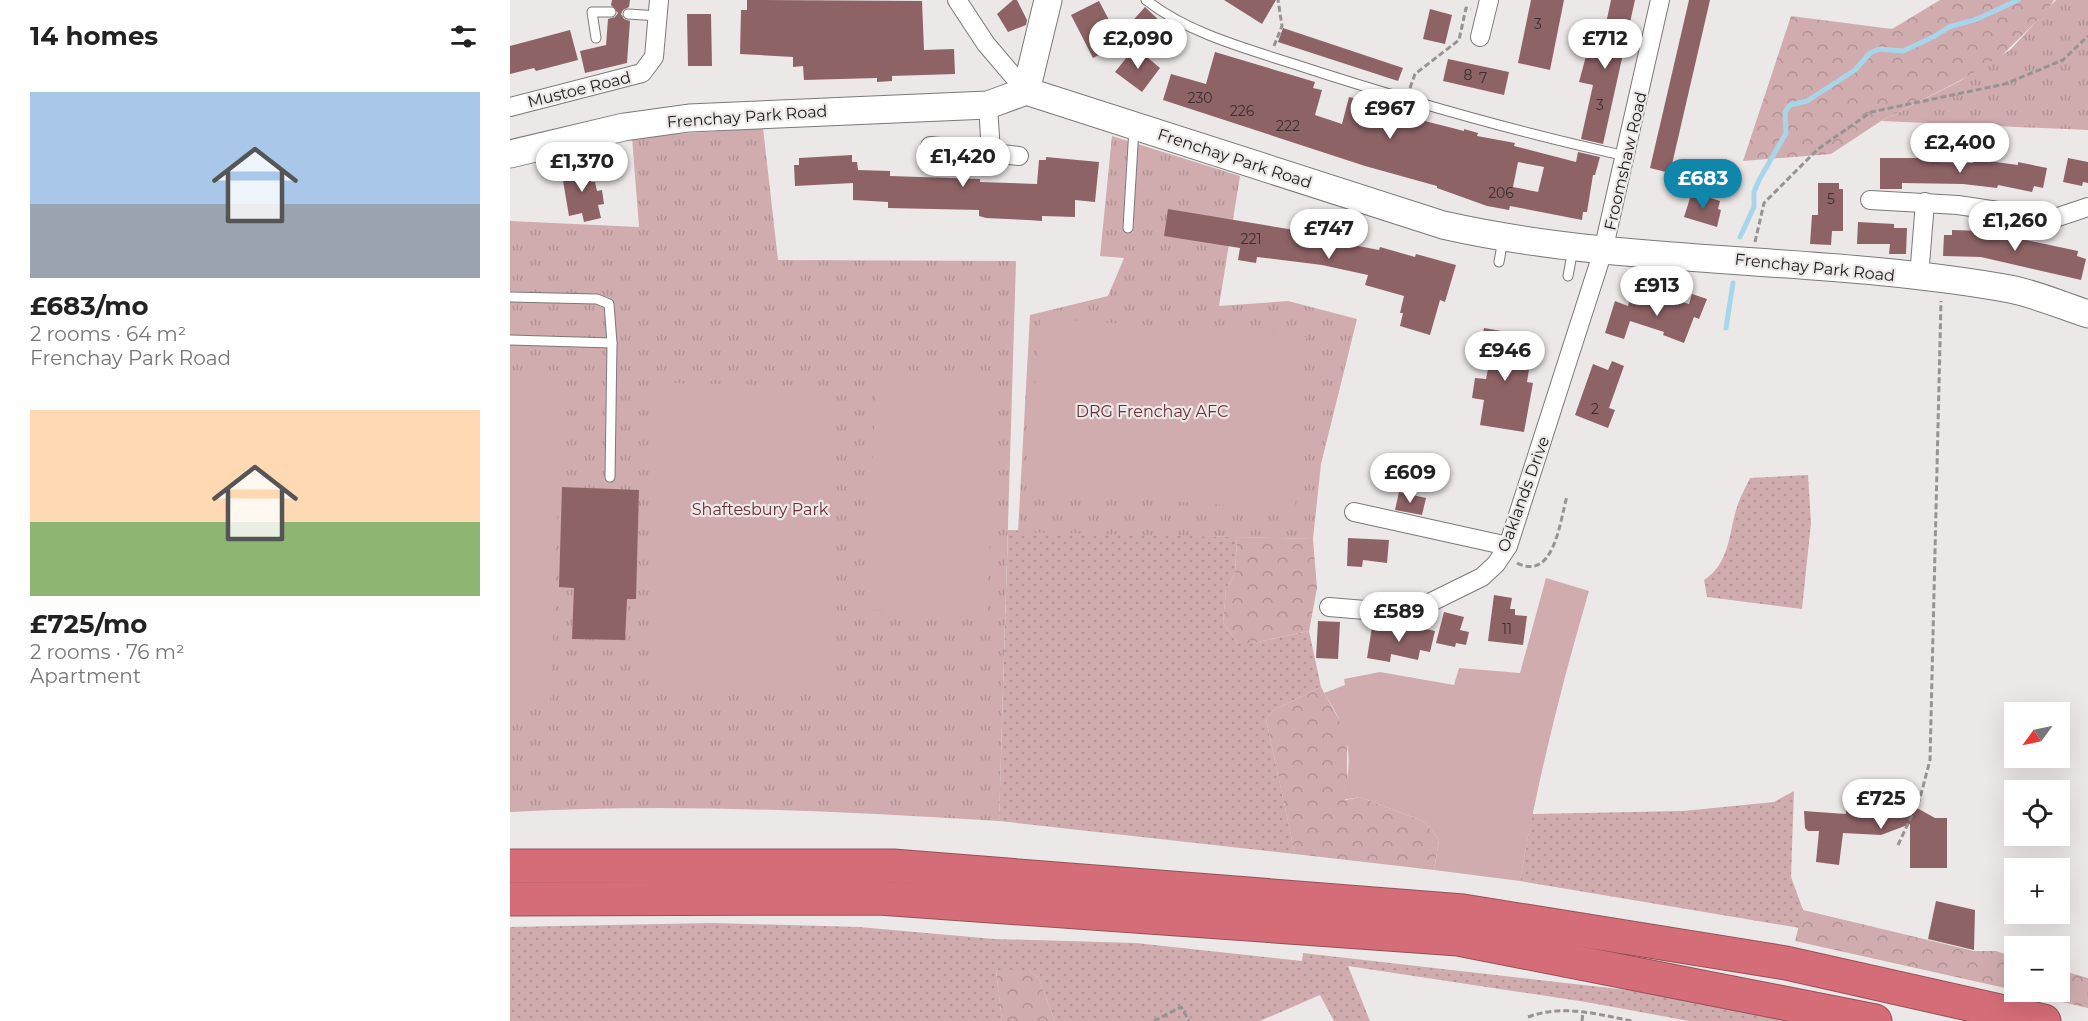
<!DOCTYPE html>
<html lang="en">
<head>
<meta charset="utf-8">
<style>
  :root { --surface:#fff; --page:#f6f6f6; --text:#222; --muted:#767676; --accent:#1186ab }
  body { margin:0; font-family:Montserrat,sans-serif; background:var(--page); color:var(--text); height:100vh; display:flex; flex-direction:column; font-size:22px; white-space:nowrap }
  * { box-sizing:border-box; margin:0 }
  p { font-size:20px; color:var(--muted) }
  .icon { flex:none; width:33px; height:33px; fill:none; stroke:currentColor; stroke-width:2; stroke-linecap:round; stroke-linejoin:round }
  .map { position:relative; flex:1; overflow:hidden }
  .drawer { display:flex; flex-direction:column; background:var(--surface); width:510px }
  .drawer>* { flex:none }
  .needle { width:39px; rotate:237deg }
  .controls { position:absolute; left:1494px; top:702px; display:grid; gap:12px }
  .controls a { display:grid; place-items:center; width:66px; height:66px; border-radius:0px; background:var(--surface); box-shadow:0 6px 24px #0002; font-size:30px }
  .price { position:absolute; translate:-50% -51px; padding:0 14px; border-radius:21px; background:#fff; color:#222; font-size:20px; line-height:39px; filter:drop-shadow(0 2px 3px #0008) }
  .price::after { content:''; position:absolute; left:50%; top:36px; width:18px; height:14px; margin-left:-9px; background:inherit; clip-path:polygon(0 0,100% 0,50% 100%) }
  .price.selected { background:var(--accent); color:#fff }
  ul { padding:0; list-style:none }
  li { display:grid; align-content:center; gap:12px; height:318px; padding:0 30px }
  li span { display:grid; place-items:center; height:186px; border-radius:0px; color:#555 }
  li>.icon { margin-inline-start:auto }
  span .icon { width:108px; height:108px; fill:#fffc; stroke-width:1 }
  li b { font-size:26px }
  h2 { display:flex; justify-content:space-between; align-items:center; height:72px; padding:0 30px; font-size:26px }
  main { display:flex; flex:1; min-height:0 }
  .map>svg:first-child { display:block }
</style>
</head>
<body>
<main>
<section class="drawer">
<h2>14 homes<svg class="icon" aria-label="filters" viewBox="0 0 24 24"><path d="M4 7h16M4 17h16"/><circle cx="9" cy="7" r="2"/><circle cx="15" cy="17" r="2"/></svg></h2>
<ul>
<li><span style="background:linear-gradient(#a9c7e8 60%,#9aa5b1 0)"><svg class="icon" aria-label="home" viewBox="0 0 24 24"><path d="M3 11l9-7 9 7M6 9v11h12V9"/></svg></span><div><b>£683/mo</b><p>2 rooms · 64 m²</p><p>Frenchay Park Road</p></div></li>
<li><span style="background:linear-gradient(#ffd9b3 60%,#8fb573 0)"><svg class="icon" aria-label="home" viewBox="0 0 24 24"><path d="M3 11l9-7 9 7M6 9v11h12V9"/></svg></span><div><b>£725/mo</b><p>2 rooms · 76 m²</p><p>Apartment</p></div></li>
</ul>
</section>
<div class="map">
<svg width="1578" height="1021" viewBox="0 0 1578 1021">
  <defs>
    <pattern id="grass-dots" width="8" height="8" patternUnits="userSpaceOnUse" patternTransform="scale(1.5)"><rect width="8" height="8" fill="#d0acae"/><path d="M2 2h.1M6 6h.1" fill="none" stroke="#b29395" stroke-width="1.8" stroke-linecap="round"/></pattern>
    <pattern id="forest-crowns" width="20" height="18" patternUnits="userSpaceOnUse" patternTransform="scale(1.5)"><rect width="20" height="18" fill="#d0acae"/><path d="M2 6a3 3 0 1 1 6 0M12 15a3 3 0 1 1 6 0" fill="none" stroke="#b29395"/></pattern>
    <pattern id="park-tufts" width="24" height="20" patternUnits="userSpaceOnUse" patternTransform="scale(1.5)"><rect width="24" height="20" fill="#d0acae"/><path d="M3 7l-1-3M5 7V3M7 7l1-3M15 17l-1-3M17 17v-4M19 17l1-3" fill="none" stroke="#b29395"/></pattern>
  </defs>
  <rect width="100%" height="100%" fill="#ede8e8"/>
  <g fill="url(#grass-dots)">
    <path d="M1298,475L1301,523L1292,609L1197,597L1194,580C1221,562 1218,533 1228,504C1231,495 1236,487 1240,478Z"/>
    <polygon points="498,530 727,537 725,573 716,590 713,623 728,643 743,643 799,631 811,687 764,710 756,719 785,854 489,821"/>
    <polygon points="1284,791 1281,877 1293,910 1290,928 1010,881 1022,814 1173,811 1264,802"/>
    <polygon points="202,923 349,927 484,939 626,943 792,961 793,953 1161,995 1295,1021 1179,1021 1076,1002 838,966 860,1021 824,1021 810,995 750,1021 545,1021 529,979 519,970 486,970 492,1021 0,1021 0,927"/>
  </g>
  <g fill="url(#forest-crowns)">
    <polygon points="1430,0 1544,0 1538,10 1484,63 1371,121 1321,154 1233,161 1281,16 1382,29"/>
    <polygon points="727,537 803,539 807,588 799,631 743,643 728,643 713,623 716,590 725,573"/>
    <polygon points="811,687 837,734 837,782 833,792 835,800 850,797 915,822 929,840 924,870 785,854 756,719 764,710"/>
    <polygon points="1293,910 1464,951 1486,951 1504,957 1504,990 1285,941"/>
    <polygon points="486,970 519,970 529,979 545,1021 492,1021"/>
    <polygon points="1550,970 1578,978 1578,1008 1509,992 1550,992"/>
  </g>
  <g fill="url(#park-tufts)">
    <polygon points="1546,0 1578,0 1578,130 1371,121 1450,81 1500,50"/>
    <path d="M253,128L268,260L506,261L489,821C326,811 163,803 0,812V221L129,227L122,137Z"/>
    <polygon points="602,136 730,176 709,306 778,301 847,319 811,464 803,539 508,532 520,315 598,296 614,258 590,256"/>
  </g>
  <g fill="#d0acae">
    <polygon points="530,318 796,337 785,510 518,491"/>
    <polygon points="0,373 53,374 40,704 0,703"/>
    <polygon points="366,375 486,380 477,614 357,610"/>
    <polygon points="146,383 323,386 319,694 143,691"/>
    <path d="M1036,578L1079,591C1051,686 1027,783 1010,881L924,870L929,840L915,822L850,797L831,800C830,793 835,790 836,783C844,747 833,722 814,693L835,685L834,679L870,672L944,685L949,668L1010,673Z"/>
  </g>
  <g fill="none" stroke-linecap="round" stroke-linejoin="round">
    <g stroke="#a7d6eb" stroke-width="5">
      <polyline points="1230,237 1244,207 1244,192 1249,180 1276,133 1275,112 1280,105 1297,101 1345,70 1360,53 1369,49 1393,51 1425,36 1439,27 1467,19 1508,0"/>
      <polyline points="1216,328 1223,283"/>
    </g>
  </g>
  <g fill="#8e6366" fill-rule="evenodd">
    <polygon points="102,0 120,0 119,7 113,10 111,14 114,19 120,21 117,63 75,73 70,51 96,45 98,19 105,17 108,13 101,5"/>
    <polygon points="237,0 412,1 414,50 444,49 445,74 382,76 382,81 367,82 367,78 294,80 293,66 283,67 283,57 230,54 231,10 237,10"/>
    <polygon points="503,0 507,0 517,20 516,25 498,32 487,14"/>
    <polygon points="714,0 766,0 752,24"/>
    <polygon points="1021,0 1054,0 1040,70 1008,63"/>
    <polygon points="1101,0 1125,0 1093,144 1071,139 1083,85 1069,82 1079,45 1091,47"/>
    <polygon points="1179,0 1200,0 1160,173 1140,168"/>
    <polygon points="589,1 608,37 635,7 652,23 583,58 561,15"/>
    <polygon points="920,9 942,15 935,44 913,39"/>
    <polygon points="177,14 201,14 202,66 178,66"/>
    <polygon points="773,28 893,68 888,81 768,42"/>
    <polygon points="60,30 68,60 26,71 24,68 0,74 0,46"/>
    <polygon points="625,47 650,68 632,92 605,72"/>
    <path d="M705,52L805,82L803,88L812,90L805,115L832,124L839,97L896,110L897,106L910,110L907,119L954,131V129L968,133L967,136L1005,143L1004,146L1066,162L1068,152L1090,157L1085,175H1083L1077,212H1073L1072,220L1000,206L999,210L977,206L927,188V186L855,166L653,100L661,74L696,84ZM1008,162L1034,167L1028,192L1003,187Z"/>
    <polygon points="938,59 999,72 994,95 933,81"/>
    <polygon points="342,155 342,162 347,162 348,170 380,171 380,176 470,179 470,182 527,184 529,160 536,160 536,157 589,162 585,202 565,200 565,217 532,216 532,221 518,220 476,218 469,216 469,210 378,208 378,202 343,200 343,183 285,186 284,165 289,165 289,158"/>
    <polygon points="1370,158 1425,158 1425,162 1463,163 1463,159 1508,165 1508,162 1537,168 1533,188 1524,186 1522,192 1488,185 1487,188 1453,184 1392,183 1392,189 1370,189"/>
    <polygon points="1558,158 1578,162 1578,183 1573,182 1572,186 1553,182"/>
    <polygon points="78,163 81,182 85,182 87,191 92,190 94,204 88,205 91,218 74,222 72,213 59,216 51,169"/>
    <polygon points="1308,183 1329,183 1329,189 1333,189 1333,231 1322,231 1321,245 1300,244 1302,215 1308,215"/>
    <polygon points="1182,192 1210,201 1208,209 1211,210 1207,227 1174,217"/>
    <polygon points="658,209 802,233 802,237 869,250 870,247 905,257 906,254 946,265 935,302 930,300 920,335 890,326 893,313 890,313 894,296 855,285 858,275 812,265 747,257 746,263 728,260 730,248 654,236"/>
    <polygon points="1348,222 1384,224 1384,228 1397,228 1396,254 1379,254 1380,244 1347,244"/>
    <polygon points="1442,230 1474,231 1568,251 1567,256 1576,259 1571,280 1471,257 1433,256 1434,235 1442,235"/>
    <polygon points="1182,294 1197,299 1189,319 1184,317 1174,343 1153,335 1154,332 1120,321 1114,339 1095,333 1105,301 1118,306 1120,298 1147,306 1151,296 1179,304"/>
    <polygon points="974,328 1003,333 1002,340 1023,344 1017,382 1023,383 1014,432 970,425 974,400 962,398 965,378 976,379 982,349 970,347"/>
    <polygon points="1102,361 1114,366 1099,408 1105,410 1098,428 1065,415 1083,364 1098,370"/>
    <polygon points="52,487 129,490 126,599 117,599 115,640 62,639 64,588 49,587"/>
    <polygon points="889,492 916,498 912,515 885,510"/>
    <polygon points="838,538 879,540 877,563 853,560 852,567 837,566"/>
    <polygon points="984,595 1002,598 1000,609 1005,609 1005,615 1017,616 1013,645 978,641"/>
    <polygon points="934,612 954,617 950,630 959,632 956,645 946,643 945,647 926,643"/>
    <polygon points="808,621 830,622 828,659 806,658"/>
    <polygon points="897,625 925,631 920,652 910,650 908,660 881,654 880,662 857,658 862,627 895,632"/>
    <polygon points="1336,798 1387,801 1389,798 1425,818 1437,818 1437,868 1400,868 1400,824 1371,835 1333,833 1329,865 1306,862 1309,831 1298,831 1295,828 1294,811 1336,814"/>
    <polygon points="1426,901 1465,910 1464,950 1418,939"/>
  </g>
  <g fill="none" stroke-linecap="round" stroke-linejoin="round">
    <defs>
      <g id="lane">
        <path d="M636,0C679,34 738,49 790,66C898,101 1006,132 1116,156"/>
        <polyline points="118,14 149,16"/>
        <polyline points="86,38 82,12 101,12"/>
        <polyline points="618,228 624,128"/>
        <polyline points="989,262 993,239"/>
        <polyline points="1058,276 1063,249"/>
        <polyline points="0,297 87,299 99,304 102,343 100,477"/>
        <polyline points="0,340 102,343"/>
      </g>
      <g id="street">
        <polyline points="447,0 476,44 516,91"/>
        <polyline points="970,37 979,0"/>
        <polyline points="478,105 481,153"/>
        <polyline points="0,107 132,73 144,57 149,0"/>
        <polyline points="420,146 509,156"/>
        <polyline points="1360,200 1448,205 1542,219 1578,207"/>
        <polyline points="1409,277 1415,202"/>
        <polyline points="844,512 998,546"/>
        <polyline points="819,607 891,613 909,608 972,577 986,564 998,546 1093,251 1150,0"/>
      </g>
      <g id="secondary">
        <polyline points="516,91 538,0"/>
        <path d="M0,154L114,127L179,118L478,105L516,91L933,225C1119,267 1312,255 1500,289C1526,294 1553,306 1578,314"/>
      </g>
      <g id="highway">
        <polyline points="0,866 383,866 953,911 1276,963 1534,1021"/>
        <polyline points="0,899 369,898 948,939 1365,1021"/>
      </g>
    </defs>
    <use href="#lane" stroke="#7c7879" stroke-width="11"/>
    <use href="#street" stroke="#7c7879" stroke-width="20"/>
    <use href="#secondary" stroke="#7c7879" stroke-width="29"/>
    <use href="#highway" stroke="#955158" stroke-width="35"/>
    <g stroke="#979393" stroke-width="3" stroke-dasharray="6 3" stroke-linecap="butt">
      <polyline points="764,46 772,26 768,0"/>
      <polyline points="900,88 905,74 949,40 956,8 961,9"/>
      <polyline points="1245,242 1254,203 1308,149 1361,112 1495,84 1553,60 1578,36"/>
      <path d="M1007,563C1044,582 1050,521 1057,496"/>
      <polyline points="1388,845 1410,798 1420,760 1431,301"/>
      <path d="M1018,1017C1053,1004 1086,1014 1122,1021"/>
      <polyline points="644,1021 671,1007 679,1021"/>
      <polyline points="1072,1021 1073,1012"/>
    </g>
    <use href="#lane" stroke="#fff" stroke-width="9"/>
    <use href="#street" stroke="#fff" stroke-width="18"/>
    <use href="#secondary" stroke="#fff" stroke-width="27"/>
    <use href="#highway" stroke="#d56d78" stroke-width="33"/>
  </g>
  <g text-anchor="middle" stroke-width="4.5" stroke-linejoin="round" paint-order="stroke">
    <g font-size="14" fill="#3a2e2e">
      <text x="1028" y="29">3</text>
      <text x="958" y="80">8</text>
      <text x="973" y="83">7</text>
      <text x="690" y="103">230</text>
      <text x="1090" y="110">3</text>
      <text x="732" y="116">226</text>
      <text x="778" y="131">222</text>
      <text x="991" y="198">206</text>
      <text x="1321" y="204">5</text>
      <text x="741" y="244">221</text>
      <text x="1085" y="414">2</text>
      <text x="997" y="634">11</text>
    </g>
    <g font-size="16" fill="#1e1c1c" stroke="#ede8e8">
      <text transform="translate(69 89) rotate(-14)" y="6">Mustoe Road</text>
      <text transform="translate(237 116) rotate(-4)" y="6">Frenchay Park Road</text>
      <text transform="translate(725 158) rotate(18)" y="6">Frenchay Park Road</text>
      <text transform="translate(1115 161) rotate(-77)" y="6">Froomshaw Road</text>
      <text transform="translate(1305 267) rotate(6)" y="6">Frenchay Park Road</text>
      <text transform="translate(1013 494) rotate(-70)" y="6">Oaklands Drive</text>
    </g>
    <g font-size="16" fill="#6a2e35" stroke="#ede8e8">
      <text x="642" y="417">DRG Frenchay AFC</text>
      <text x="250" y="515">Shaftesbury Park</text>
    </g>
  </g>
</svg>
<div class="controls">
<a><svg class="needle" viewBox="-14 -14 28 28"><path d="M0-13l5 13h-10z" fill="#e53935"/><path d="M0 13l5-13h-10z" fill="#767676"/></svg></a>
<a><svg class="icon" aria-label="locate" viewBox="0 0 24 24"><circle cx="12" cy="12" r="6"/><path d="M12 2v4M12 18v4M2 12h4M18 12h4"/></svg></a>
<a>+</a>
<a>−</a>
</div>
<b class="price" style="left:628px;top:70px">£2,090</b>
<b class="price" style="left:1095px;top:70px">£712</b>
<b class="price" style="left:880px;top:140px">£967</b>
<b class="price" style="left:1450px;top:174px">£2,400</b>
<b class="price" style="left:453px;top:188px">£1,420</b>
<b class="price" style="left:72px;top:193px">£1,370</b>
<b class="price selected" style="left:1193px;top:210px">£683</b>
<b class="price" style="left:1505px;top:252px">£1,260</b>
<b class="price" style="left:819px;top:260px">£747</b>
<b class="price" style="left:1147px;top:317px">£913</b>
<b class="price" style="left:995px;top:382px">£946</b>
<b class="price" style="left:900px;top:504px">£609</b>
<b class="price" style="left:889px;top:643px">£589</b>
<b class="price" style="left:1371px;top:830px">£725</b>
</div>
</main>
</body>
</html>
